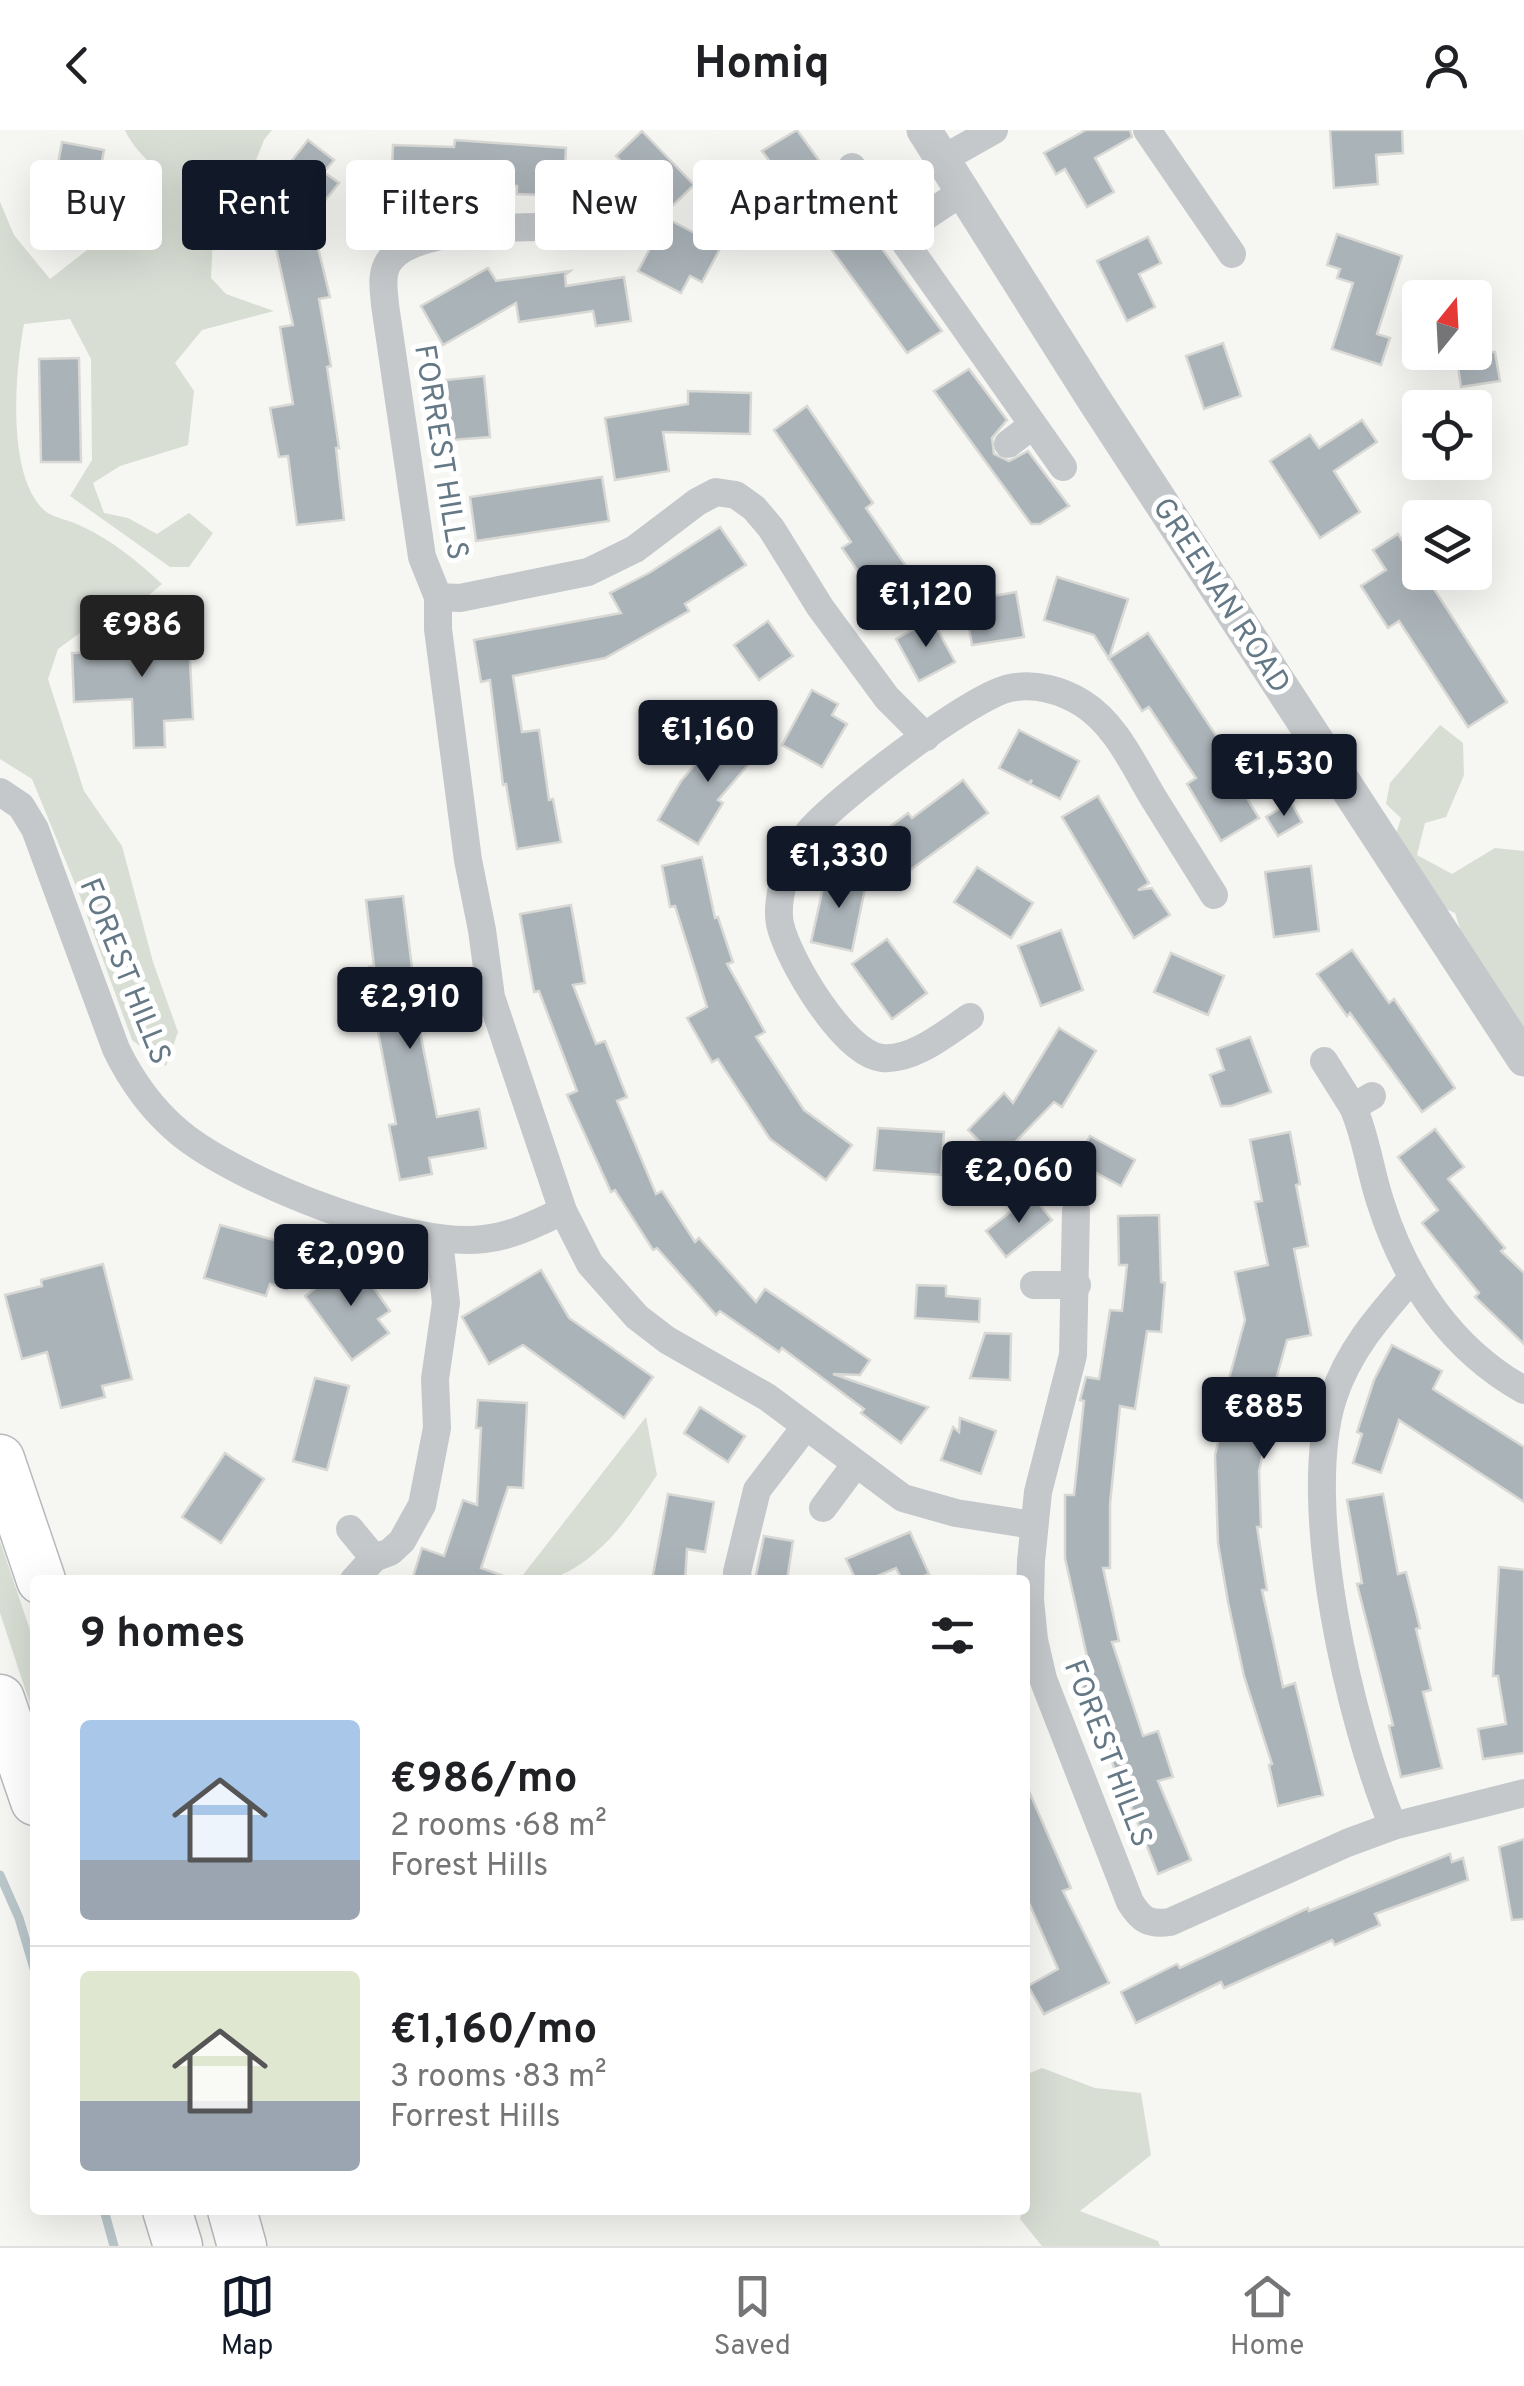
<!DOCTYPE html>
<html lang="en">
<head>
<meta charset="utf-8">
<style>
  :root { --surface:#fff; --page:#f6f6f6; --text:#202124; --muted:#757577; --line:#e0e0e0; --accent:#111827 }
  body { margin:0; font-family:Overpass,sans-serif; background:var(--page); color:var(--text); height:100vh; display:flex; flex-direction:column; font-size:38px; white-space:nowrap }
  * { box-sizing:border-box; margin:0 }
  p { font-size:32px; color:var(--muted) }
  .icon { flex:none; width:55px; height:55px; fill:none; stroke:currentColor; stroke-width:2; stroke-linecap:round; stroke-linejoin:round }
  .map { position:relative; flex:1; overflow:hidden }
  .sheet { position:absolute; left:30px; top:1445px; width:1000px; height:640px; display:flex; flex-direction:column; background:var(--surface); border-radius:10px; box-shadow:0 10px 40px #0002 }
  .sheet>* { flex:none }
  .hud { position:absolute; left:30px; top:30px; width:1000px; height:90px; display:flex; gap:20px }
  .needle { width:65px; rotate:18deg }
  .fabs { position:absolute; left:1402px; top:150px; display:grid; gap:20px }
  .fabs a { display:grid; place-items:center; width:90px; height:90px; border-radius:10px; background:var(--surface); box-shadow:0 10px 40px #0002; font-size:50px }
  .price { position:absolute; translate:-50% -85px; padding:0 22px; border-radius:10px; background:var(--accent); color:#fff; font-size:32px; line-height:65px; filter:drop-shadow(0 2px 5px #0008) }
  .price::after { content:''; position:absolute; left:50%; top:60px; width:30px; height:22px; margin-left:-15px; background:inherit; clip-path:polygon(0 0,100% 0,50% 100%) }
  .price.current { background:#222; color:#fff }
  ul { padding:0; list-style:none }
  li { display:flex; align-items:center; gap:30px; height:250px; padding:0 50px }
  li+li { border-top:2px solid var(--line) }
  li span { display:grid; place-items:center; flex:none; width:280px; height:200px; border-radius:10px; color:#555 }
  li>.icon { margin-inline-start:auto }
  span .icon { width:120px; height:120px; fill:#fffc; stroke-width:1 }
  li b { font-size:42px }
  h2 { display:flex; justify-content:space-between; align-items:center; height:120px; padding:0 50px; font-size:42px }
  .pill { padding:0 35px; border-radius:10px; background:var(--surface); box-shadow:0 10px 40px #0002; font-size:35px; line-height:90px }
  .pill.current { background:var(--accent); color:#fff }
  header { display:flex; justify-content:space-between; align-items:center; height:130px; padding:0 50px; background:var(--surface); font-size:45px; font-weight:700 }
  .menu { display:flex; justify-content:space-around; align-items:center; height:140px; border-top:2px solid var(--line); background:var(--surface); font-size:28px; color:var(--muted) }
  .menu a { display:grid; justify-items:center; gap:5px }
  .menu .current { color:var(--accent) }
  .map>svg:first-child { display:block }
</style>
</head>
<body>
<header><svg class="icon" aria-label="back" viewBox="0 0 24 24"><path d="M15 5l-7 7 7 7"/></svg>Homiq<svg class="icon" aria-label="person" viewBox="0 0 24 24"><circle cx="12" cy="8" r="4"/><path d="M4 21q1-7 8-7t8 7"/></svg></header>
<div class="map">
<svg width="1524" height="2116" viewBox="0 0 1524 2116">
  <rect width="100%" height="100%" fill="#f6f6f3"/>
  <g fill="#d8ded4">
    <path d="M125,0H272L264,10L240,70L213,107L211,148L226,164L274,181L202,200L175,233L194,261L188,315L120,336L93,353L104,383L128,388L157,404L189,383L213,403L189,437H170L70,366L92,330L91,229L70,189L24,194C15,242 6,346 45,381C54,388 70,390 81,396C113,411 136,430 162,454L135,477L88,497L58,519L48,549L84,661L122,716L153,832L178,902L166,936L132,910L80,766L32,649L0,629V72L14,105L50,149L96,113L139,118C150,95 173,61 154,38C143,25 132,16 125,0Z"/>
    <polygon points="1440,595 1463,613 1464,645 1446,687 1425,693 1417,725 1452,744 1495,718 1524,721 1524,903 1465,814 1455,783 1434,774 1393,714 1401,688 1386,674 1390,653"/>
    <path d="M646,1287L657,1345C629,1386 604,1427 557,1447L560,1450H519Z"/>
    <polygon points="0,1411 35,1515 35,1589 0,1483"/>
    <polygon points="1042,1938 1095,1958 1141,1963 1151,2025 1080,2081 1158,2111 1160,2116 1042,2116 1020,2089 1022,2080 1025,2080 1029,2047 1025,2044 1025,1945"/>
  </g>
  <g fill="none" stroke-linecap="round" stroke-linejoin="round">
    <g stroke="#bac7cb" stroke-width="9">
      <polyline points="0,1745 19,1788 35,1842"/>
      <polyline points="104,2080 114,2116"/>
    </g>
  </g>
  <g fill="#aab3b8" stroke="#d8d8d5" stroke-width="2.5">
    <polygon points="797,0 834,51 800,72 762,21"/>
    <polygon points="1086,0 1130,0 1132,7 1095,28 1114,62 1087,77 1065,39 1056,44 1044,23"/>
    <polygon points="1330,0 1402,0 1403,23 1376,25 1378,54 1334,58"/>
    <polygon points="642,1 694,55 668,80 616,26"/>
    <polygon points="308,10 334,30 324,42 339,53 307,93 267,62"/>
    <polygon points="455,10 566,18 563,66 517,64 517,56 434,52 433,63 391,63 393,15 454,17"/>
    <polygon points="62,12 104,20 90,96 48,88"/>
    <polygon points="666,88 721,117 702,152 690,146 681,163 638,141"/>
    <polygon points="861,90 942,201 907,223 826,112"/>
    <polygon points="1337,104 1402,126 1377,204 1390,208 1381,235 1332,219 1353,153 1337,148 1340,139 1327,135"/>
    <polygon points="315,105 330,167 319,169 331,236 327,237 339,318 336,318 344,390 297,395 288,326 279,327 270,278 293,274 280,197 293,195 275,114"/>
    <polygon points="1148,107 1161,133 1139,144 1155,177 1127,191 1097,131"/>
    <polygon points="488,138 496,151 570,141 565,145 566,156 624,147 631,191 596,196 593,181 519,192 516,173 443,215 421,176"/>
    <polygon points="1223,213 1241,266 1204,279 1186,226"/>
    <polygon points="1456,222 1495,222 1500,251 1461,257"/>
    <polygon points="79,228 81,332 41,332 39,229"/>
    <polygon points="969,239 1007,290 992,308 994,324 1009,331 1028,321 1069,376 1040,394 1031,394 934,261"/>
    <polygon points="484,246 490,307 452,310 446,250"/>
    <polygon points="688,261 751,263 750,304 663,302 669,341 615,350 605,288 688,274"/>
    <polygon points="807,276 873,373 866,378 912,445 877,469 842,418 851,412 774,300"/>
    <polygon points="1362,290 1377,312 1334,341 1360,382 1320,408 1270,331 1310,305 1319,318"/>
    <polygon points="602,347 609,391 476,411 470,367"/>
    <polygon points="720,397 746,435 685,474 689,481 605,528 513,546 522,602 539,600 549,670 553,669 561,712 517,719 506,654 503,655 490,550 481,552 474,510 621,483 610,463 649,443"/>
    <polygon points="1398,404 1420,437 1420,442 1423,442 1507,572 1468,597 1399,491 1388,498 1361,456 1386,440 1373,420"/>
    <polygon points="1057,447 1128,469 1109,528 1148,503 1219,610 1214,613 1259,688 1221,711 1187,654 1196,648 1149,577 1142,581 1094,505 1044,490"/>
    <polygon points="1016,462 1024,507 972,515 964,471"/>
    <polygon points="932,489 955,532 919,551 896,509"/>
    <polygon points="768,491 793,526 759,550 734,515"/>
    <polygon points="188,492 193,589 164,591 165,617 134,618 132,569 74,572 72,523 129,521 128,503 155,502 155,493"/>
    <polygon points="812,560 838,574 832,585 847,594 822,637 782,615"/>
    <polygon points="729,595 760,621 718,670 723,673 698,714 658,690 681,651"/>
    <polygon points="1019,600 1079,631 1060,669 1030,654 1032,650 1028,653 999,638"/>
    <polygon points="963,650 988,683 894,752 866,715 908,683 912,688"/>
    <polygon points="1098,666 1149,753 1138,760 1152,758 1170,785 1134,808 1062,687"/>
    <polygon points="1291,672 1302,692 1278,706 1266,687"/>
    <polygon points="702,727 715,788 718,787 733,832 727,834 765,902 756,907 804,980 852,1015 826,1050 770,1009 718,929 712,932 687,888 707,877 675,776 670,777 662,736"/>
    <polygon points="1311,736 1319,801 1274,807 1265,742"/>
    <polygon points="977,737 1033,773 1011,808 954,772"/>
    <polygon points="827,740 867,749 852,821 811,812"/>
    <polygon points="403,766 420,902 437,987 479,979 486,1018 429,1028 432,1044 400,1050 389,995 396,994 379,907 369,837 374,836 366,770"/>
    <polygon points="571,775 585,853 573,855 596,914 605,911 627,967 617,971 656,1064 662,1061 695,1112 699,1108 756,1172 765,1159 870,1230 860,1245 833,1244 928,1277 901,1313 861,1283 864,1279 782,1218 779,1222 720,1181 716,1185 657,1118 653,1120 615,1060 611,1062 567,965 577,961 539,861 534,862 520,784"/>
    <polygon points="1061,800 1083,860 1041,876 1018,816"/>
    <polygon points="887,809 927,863 892,889 852,834"/>
    <polygon points="1352,820 1389,873 1394,869 1455,958 1422,982 1350,883 1347,886 1317,844"/>
    <polygon points="1171,823 1224,846 1208,885 1154,862"/>
    <polygon points="1059,898 1096,921 1062,977 1054,972 998,1030 968,1000 1004,963 1013,973"/>
    <polygon points="1250,907 1271,962 1231,976 1221,976 1210,945 1224,940 1217,919"/>
    <polygon points="878,998 944,1002 941,1045 874,1040"/>
    <polygon points="1435,999 1464,1037 1448,1049 1505,1118 1501,1121 1524,1143 1524,1214 1475,1167 1479,1163 1422,1093 1438,1080 1398,1027"/>
    <polygon points="1290,1002 1300,1054 1296,1055 1308,1116 1294,1119 1311,1205 1287,1210 1268,1278 1273,1279 1259,1341 1261,1397 1257,1397 1267,1460 1262,1460 1283,1557 1295,1553 1323,1665 1278,1676 1269,1635 1272,1634 1244,1546 1228,1472 1218,1413 1215,1325 1231,1257 1227,1256 1245,1190 1235,1142 1268,1135 1255,1072 1262,1071 1250,1010"/>
    <polygon points="1090,1006 1135,1030 1121,1056 1076,1032"/>
    <polygon points="1032,1065 1052,1090 1006,1127 986,1101"/>
    <polygon points="1159,1085 1161,1152 1165,1153 1161,1202 1147,1201 1135,1279 1120,1276 1110,1374 1110,1438 1103,1438 1119,1511 1112,1512 1143,1606 1158,1601 1173,1647 1158,1651 1191,1730 1158,1744 1125,1661 1122,1662 1100,1595 1095,1597 1081,1553 1092,1549 1065,1428 1065,1365 1074,1365 1084,1271 1080,1270 1086,1247 1099,1249 1110,1180 1122,1181 1127,1135 1119,1135 1118,1086"/>
    <polygon points="220,1095 285,1113 282,1124 296,1128 287,1159 270,1154 266,1166 204,1148"/>
    <polygon points="354,1130 390,1181 378,1189 389,1203 352,1230 305,1166"/>
    <polygon points="103,1134 132,1249 102,1256 105,1267 61,1278 47,1222 22,1229 5,1165 42,1156 41,1150"/>
    <polygon points="541,1140 569,1188 653,1247 624,1288 523,1215 489,1234 462,1187"/>
    <polygon points="917,1155 946,1156 946,1166 980,1169 979,1192 915,1188"/>
    <polygon points="985,1203 1011,1204 1010,1250 970,1248"/>
    <polygon points="1392,1215 1442,1241 1433,1259 1524,1317 1524,1372 1399,1290 1381,1343 1353,1333 1362,1304 1357,1302 1374,1250"/>
    <polygon points="315,1248 349,1256 327,1340 293,1331"/>
    <polygon points="478,1270 527,1273 523,1358 508,1357 481,1438 504,1446 503,1450 412,1450 422,1418 444,1426 463,1370 477,1375 481,1298 476,1298"/>
    <polygon points="700,1277 745,1306 728,1332 684,1303"/>
    <polygon points="960,1288 996,1301 981,1344 941,1330 953,1297 959,1302"/>
    <polygon points="225,1323 264,1349 221,1413 182,1387"/>
    <polygon points="668,1364 714,1372 705,1422 687,1419 685,1450 652,1450"/>
    <polygon points="1383,1364 1398,1444 1406,1442 1420,1498 1416,1499 1431,1560 1423,1562 1442,1638 1401,1647 1389,1596 1393,1595 1357,1454 1362,1453 1347,1370"/>
    <polygon points="910,1402 929,1444 915,1450 902,1450 896,1438 868,1450 856,1450 846,1429"/>
    <polygon points="764,1406 793,1411 787,1450 755,1450"/>
    <polygon points="1499,1437 1524,1440 1524,1623 1483,1629 1478,1599 1506,1594 1498,1546 1493,1546"/>
    <polygon points="1025,1652 1071,1758 1063,1761 1109,1853 1044,1884 1028,1856 1058,1839 1025,1764"/>
    <polygon points="1524,1709 1524,1789 1512,1790 1499,1717"/>
    <polygon points="1450,1724 1452,1732 1463,1728 1468,1750 1375,1784 1380,1795 1335,1815 1332,1810 1224,1858 1221,1852 1136,1893 1121,1862 1177,1834 1180,1838 1308,1778 1309,1781"/>
  </g>
  <g fill="none" stroke-linecap="round" stroke-linejoin="round">
    <defs>
      <g id="trunk">
        <polyline points="0,1329 41,1450"/>
        <polyline points="0,1569 35,1671"/>
        <polyline points="167,2080 178,2116"/>
        <polyline points="232,2080 242,2116"/>
      </g>
    </defs>
    <use href="#trunk" stroke="#b6babd" stroke-width="51"/>
    <g stroke="#c4c8cb" stroke-width="28">
      <polyline points="1147,0 1232,124"/>
      <polyline points="941,30 994,0"/>
      <polyline points="852,37 899,104"/>
      <polyline points="962,62 899,104 1063,337"/>
      <path d="M599,99C554,95 418,93 390,130C380,143 384,161 385,175L422,427L438,467L460,468L588,442L635,419L697,372L716,362L736,365L754,378L771,398L820,477L887,568L926,607"/>
      <polyline points="1008,314 1033,295"/>
      <polyline points="438,467 438,499 468,730 482,800 491,867 563,1081 590,1134 637,1187 667,1210 767,1267 903,1368 956,1383 1033,1395"/>
      <path d="M0,662L21,676L35,699L116,919C132,952 151,979 180,1003C238,1051 409,1119 484,1109C513,1106 537,1093 563,1081"/>
      <path d="M970,887C946,903 913,931 882,928C844,924 788,830 780,794C777,779 780,764 784,749C788,733 797,716 808,703C835,670 971,566 1010,558C1035,553 1061,560 1082,573C1116,594 1134,636 1154,669C1174,701 1194,733 1214,765"/>
      <polyline points="1324,931 1353,977"/>
      <path d="M1372,966L1353,977C1367,1009 1370,1042 1381,1074C1406,1152 1452,1220 1524,1260"/>
      <path d="M1076,1081L1073,1225L1038,1362L1031,1431L1030,1470L1034,1510L1043,1549L1130,1772C1141,1790 1149,1795 1170,1792L1347,1713L1393,1696C1350,1593 1299,1375 1333,1268C1349,1219 1380,1185 1413,1147"/>
      <polyline points="1034,1155 1077,1155"/>
      <polyline points="823,1378 855,1335"/>
      <polyline points="350,1399 374,1428"/>
      <polyline points="354,1450 374,1428 390,1422 402,1411 422,1375 437,1298 435,1249 446,1173 439,1110"/>
      <polyline points="738,1450 737,1442 757,1360 806,1296"/>
      <polyline points="1393,1696 1524,1663"/>
    </g>
    <polyline stroke="#c4c8cb" stroke-width="35" points="924,0 1093,268 1524,929"/>
    <use href="#trunk" stroke="#fff" stroke-width="48"/>
  </g>
  <g text-anchor="middle" stroke-width="10" stroke-linejoin="round" paint-order="stroke">
    <g font-size="30" fill="#647886" stroke="#fff">
      <text transform="translate(442 322) rotate(81)" y="10">FORREST HILLS</text>
      <text transform="translate(1222 465) rotate(57)" y="10">GREENAN ROAD</text>
      <text transform="translate(126 841) rotate(68)" y="10">FOREST HILLS</text>
      <text transform="translate(1109 1623) rotate(69)" y="10">FOREST HILLS</text>
    </g>
  </g>
</svg>
<div class="fabs">
<a><svg class="needle" viewBox="-14 -14 28 28"><path d="M0-13l5 13h-10z" fill="#e53935"/><path d="M0 13l5-13h-10z" fill="#757577"/></svg></a>
<a><svg class="icon" aria-label="locate" viewBox="0 0 24 24"><circle cx="12" cy="12" r="6"/><path d="M12 2v4M12 18v4M2 12h4M18 12h4"/></svg></a>
<a><svg class="icon" aria-label="layers" viewBox="0 0 24 24"><path d="M12 4l9 5-9 5-9-5zM3 14l9 5 9-5"/></svg></a>
</div>
<b class="price" style="left:926px;top:520px">€1,120</b>
<b class="price current" style="left:142px;top:550px">€986</b>
<b class="price" style="left:708px;top:655px">€1,160</b>
<b class="price" style="left:1284px;top:689px">€1,530</b>
<b class="price" style="left:839px;top:781px">€1,330</b>
<b class="price" style="left:410px;top:922px">€2,910</b>
<b class="price" style="left:1019px;top:1096px">€2,060</b>
<b class="price" style="left:351px;top:1179px">€2,090</b>
<b class="price" style="left:1264px;top:1332px">€885</b>
<div class="hud">
<a class="pill">Buy</a>
<a class="pill current">Rent</a>
<a class="pill">Filters</a>
<a class="pill">New</a>
<a class="pill">Apartment</a>
</div>
<section class="sheet">
<h2>9 homes<svg class="icon" aria-label="filters" viewBox="0 0 24 24"><path d="M4 7h16M4 17h16"/><circle cx="9" cy="7" r="2"/><circle cx="15" cy="17" r="2"/></svg></h2>
<ul>
<li><span style="background:linear-gradient(#a9c7e8 70%,#9aa5b1 0)"><svg class="icon" aria-label="home" viewBox="0 0 24 24"><path d="M3 11l9-7 9 7M6 9v11h12V9"/></svg></span><div><b>€986/mo</b><p>2 rooms · 68 m²</p><p>Forest Hills</p></div></li>
<li><span style="background:linear-gradient(#dfe7d0 65%,#9aa5b1 0)"><svg class="icon" aria-label="home" viewBox="0 0 24 24"><path d="M3 11l9-7 9 7M6 9v11h12V9"/></svg></span><div><b>€1,160/mo</b><p>3 rooms · 83 m²</p><p>Forrest Hills</p></div></li>
</ul>
</section>
</div>
<nav class="menu">
<a class="current"><svg class="icon" aria-label="map" viewBox="0 0 24 24"><path d="M3 6l6-2 6 2 6-2v14l-6 2-6-2-6 2zM9 4v14M15 6v14"/></svg>Map</a>
<a><svg class="icon" aria-label="saved" viewBox="0 0 24 24"><path d="M7 4h10v16l-5-4-5 4z"/></svg>Saved</a>
<a><svg class="icon" aria-label="home" viewBox="0 0 24 24"><path d="M3 11l9-7 9 7M6 9v11h12V9"/></svg>Home</a>
</nav>
</body>
</html>
